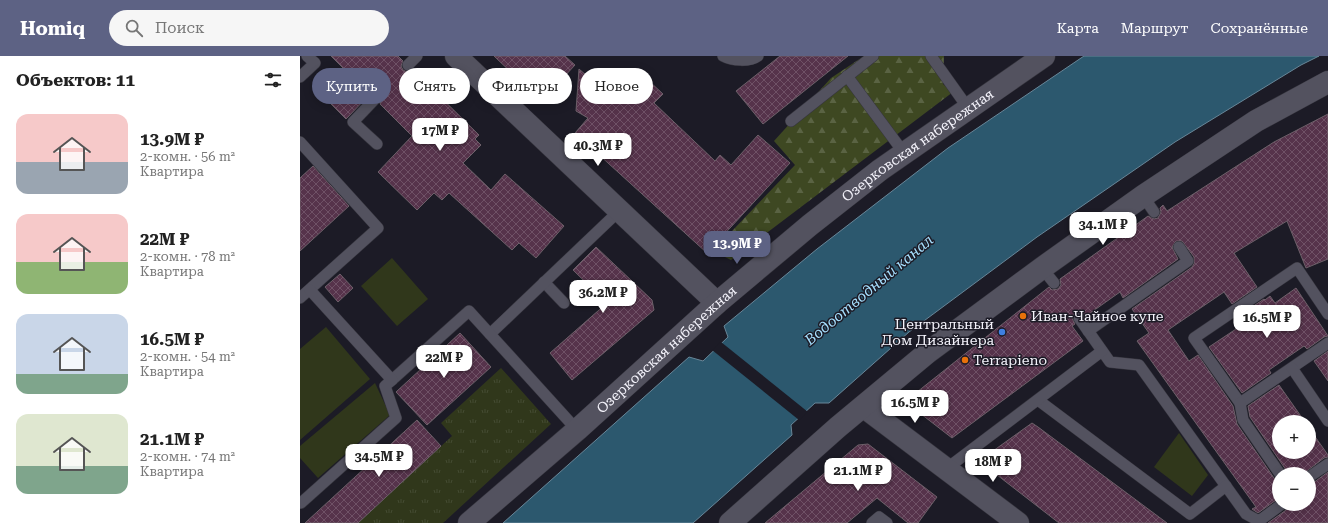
<!DOCTYPE html>
<html lang="ru">
<head>
<meta charset="utf-8">
<style>
  :root { --surface:#fff; --page:#f6f6f6; --text:#222; --muted:#767676; --accent:#5d6284 }
  body { margin:0; font-family:"Roboto Serif",serif; background:var(--page); color:var(--text); height:100vh; display:flex; flex-direction:column; font-size:15px; white-space:nowrap }
  * { box-sizing:border-box; margin:0 }
  p { font-size:13px; color:var(--muted) }
  .icon { flex:none; width:22px; height:22px; fill:none; stroke:currentColor; stroke-width:2; stroke-linecap:round; stroke-linejoin:round }
  .map { position:relative; flex:1; overflow:hidden }
  .drawer { display:flex; flex-direction:column; background:var(--surface); width:300px }
  .drawer>* { flex:none }
  .top-card { position:absolute; left:12px; top:12px; width:380px; height:36px; display:flex; gap:8px }
  .buttons { position:absolute; left:972px; top:359px; display:grid; gap:8px }
  .buttons a { display:grid; place-items:center; width:44px; height:44px; border-radius:50%; background:var(--surface); box-shadow:0 2px 10px #0003; font-size:20px }
  .price { position:absolute; translate:-50% -34px; padding:0 9px; border-radius:8px; background:#fff; color:#222; font-size:13px; line-height:26px; filter:drop-shadow(0 1px 2px #0008) }
  .price::after { content:''; position:absolute; left:50%; top:24px; width:12px; height:9px; margin-left:-6px; background:inherit; clip-path:polygon(0 0,100% 0,50% 100%) }
  .price.current { background:var(--accent); color:#fff }
  ul { padding:0; list-style:none }
  li { display:flex; align-items:center; gap:12px; height:100px; padding:0 16px }
  li span { display:grid; place-items:center; flex:none; width:112px; height:80px; border-radius:12px; color:#555 }
  li>.icon { margin-inline-start:auto }
  span .icon { width:48px; height:48px; fill:#fffc; stroke-width:1 }
  li b { font-size:17px }
  h2 { display:flex; justify-content:space-between; align-items:center; height:48px; padding:0 16px; font-size:17px }
  .pill { padding:0 14px; border-radius:18px; background:var(--surface); box-shadow:0 2px 10px #0003; font-size:14px; line-height:36px }
  .pill.current { background:var(--accent); color:#fff }
  header { display:flex; align-items:center; gap:24px; box-sizing:border-box; height:56px; padding:0 20px; background:var(--accent); color:#fff }
  header strong { font-size:19px }
  nav { display:flex; gap:22px; margin-inline-start:auto; font-size:14px }
  .search { width:280px; height:36px; background:var(--page); display:flex; align-items:center; gap:10px; box-sizing:border-box; padding:0 14px; border-radius:22px; color:var(--muted); font-size:15px }
  main { display:flex; flex:1; min-height:0 }
  .map>svg:first-child { display:block }
</style>
</head>
<body>
<header>
<strong>Homiq</strong>
<div class="search"><svg class="icon" aria-label="search" viewBox="0 0 24 24"><circle cx="10" cy="10" r="6"/><path d="M15 15l6 6"/></svg>Поиск</div>
<nav><a>Карта</a><a>Маршрут</a><a>Сохранённые</a></nav>
</header>
<main>
<section class="drawer">
<h2>Объектов: 11<svg class="icon" aria-label="filters" viewBox="0 0 24 24"><path d="M4 7h16M4 17h16"/><circle cx="9" cy="7" r="2"/><circle cx="15" cy="17" r="2"/></svg></h2>
<ul>
<li><span style="background:linear-gradient(#f6c9c9 60%,#9aa5b1 0)"><svg class="icon" aria-label="home" viewBox="0 0 24 24"><path d="M3 11l9-7 9 7M6 9v11h12V9"/></svg></span><div><b>13.9M ₽</b><p>2-комн. · 56 m²</p><p>Квартира</p></div></li>
<li><span style="background:linear-gradient(#f6c9c9 60%,#8fb573 0)"><svg class="icon" aria-label="home" viewBox="0 0 24 24"><path d="M3 11l9-7 9 7M6 9v11h12V9"/></svg></span><div><b>22M ₽</b><p>2-комн. · 78 m²</p><p>Квартира</p></div></li>
<li><span style="background:linear-gradient(#c9d6e8 75%,#7fa58c 0)"><svg class="icon" aria-label="home" viewBox="0 0 24 24"><path d="M3 11l9-7 9 7M6 9v11h12V9"/></svg></span><div><b>16.5M ₽</b><p>2-комн. · 54 m²</p><p>Квартира</p></div></li>
<li><span style="background:linear-gradient(#dfe7d0 65%,#7fa58c 0)"><svg class="icon" aria-label="home" viewBox="0 0 24 24"><path d="M3 11l9-7 9 7M6 9v11h12V9"/></svg></span><div><b>21.1M ₽</b><p>2-комн. · 74 m²</p><p>Квартира</p></div></li>
</ul>
</section>
<div class="map">
<svg width="1028" height="467" viewBox="0 0 1028 467">
  <defs>
    <pattern id="grass-tufts" width="24" height="20" patternUnits="userSpaceOnUse"><rect width="24" height="20" fill="#30371b"/><path d="M3 7l-1-3M5 7V3M7 7l1-3M15 17l-1-3M17 17v-4M19 17l1-3" fill="none" stroke="#444b32"/></pattern>
    <pattern id="forest-firs" width="22" height="20" patternUnits="userSpaceOnUse"><rect width="22" height="20" fill="#3e4822"/><path d="M5 1l3.5 6h-7zM16 11l3.5 6h-7z" fill="#5a6343"/></pattern>
    <pattern id="building-cross-hatch" width="8" height="8" patternUnits="userSpaceOnUse"><rect width="8" height="8" fill="#56334b"/><path d="M0 0l8 8M0 8l8-8" fill="none" stroke="#6f5166"/></pattern>
  </defs>
  <rect width="100%" height="100%" fill="#1c1b26"/>
  <polygon fill="url(#grass-tufts)" points="201,312 251,368 143,467 58,467 152,380 141,367"/>
  <polygon fill="url(#forest-firs)" points="564,0 644,0 643,28 653,36 431,204 413,195 495,109 474,85 531,22"/>
  <g fill="#30371b">
    <polygon points="92,202 128,243 97,270 61,230"/>
    <polygon points="26,271 70,323 0,384 0,293"/>
    <polygon points="75,327 90,359 18,422 0,402 0,390"/>
    <polygon points="879,377 908,419 892,440 854,411"/>
  </g>
  <polygon fill="#2c586e" stroke="#688698" points="784,0 1019,0 1001,9 875,86 737,181 609,276 529,347 515,347 491,369 492,379 393,467 203,467 389,301 403,305 428,281 424,270 517,193 648,92"/>
  <polygon fill="#1c1b26" points="421,286 508,356 499,364 412,294"/>
  <g fill="url(#building-cross-hatch)" stroke="#6d6069">
    <polygon points="31,0 98,0 103,5 101,10 103,14 107,16 113,14 179,79 175,83 181,89 163,107 191,134 205,118 264,170 236,202 219,187 212,194 149,137 142,144 134,137 117,154 78,116 112,80 80,48 82,41 77,36 73,36 70,38 46,63 23,40 47,16"/>
    <polygon points="194,0 265,0 275,9 249,37 243,31 238,37 219,19 217,22"/>
    <polygon points="480,0 548,0 463,68 436,35"/>
    <polygon points="335,12 363,38 354,47 415,105 420,99 431,109 458,79 490,107 407,197 275,77 288,62 276,55 279,13 294,26 305,23 319,28"/>
    <polygon points="1028,58 1028,203 1006,212 987,165 934,197 957,231 932,248 924,236 868,274 889,305 898,299 933,350 937,368 974,422 979,425 979,442 958,457 952,453 956,451 837,285 849,277 832,253 892,211 894,208 894,201 882,185 876,185 872,191 878,203 823,242 820,236 786,260 782,256 775,257 772,262 775,268 772,270 783,285 652,382 612,351 612,340 749,231 752,234 758,233 761,229 760,223 848,160 854,163 858,162 861,156 860,152 863,149 867,155 974,86"/>
    <polygon points="13,110 49,150 0,195 0,122"/>
    <polygon points="296,191 352,244 354,254 272,324 250,297 307,247 273,214"/>
    <polygon points="40,218 53,232 38,246 25,231"/>
    <polygon points="996,232 1028,280 1024,281 1007,293 1004,290 969,314 971,317 942,337 909,291 945,267 940,259 964,243 965,244 970,240 975,247"/>
    <polygon points="160,277 191,311 127,369 96,336"/>
    <polygon points="1028,295 1028,325 1014,305"/>
    <polygon points="979,329 1005,366 979,366 979,396 1009,396 1009,372 1028,399 1028,401 1024,402 1003,418 987,418 986,414 950,361 948,350"/>
    <polygon points="117,364 141,390 58,467 5,467"/>
    <polygon points="732,367 738,371 867,467 759,467 679,405"/>
    <polygon points="568,388 637,441 618,467 608,467 577,442 547,467 465,467 558,389"/>
    <polygon points="1028,416 1028,467 968,467 986,454 989,448 1009,448 1009,428 1013,427"/>
  </g>
  <g fill="none" stroke-linecap="round" stroke-linejoin="round">
    <defs>
      <g id="service">
        <path d="M423,0C432,5 450,6 458,0"/>
        <polyline points="631,0 668,52"/>
        <polyline points="108,9 117,0"/>
        <polyline points="547,20 604,97"/>
        <polyline points="0,21 15,7 7,0"/>
        <polyline points="75,43 53,66 77,88"/>
        <polyline points="491,65 573,0"/>
        <polyline points="0,86 78,172 0,242"/>
        <polyline points="843,140 854,156"/>
        <polyline points="742,212 754,227"/>
        <polyline points="244,226 264,247"/>
        <polyline points="1028,258 997,212 894,282 940,347 1028,287"/>
        <polyline points="779,262 810,306 839,309 946,458 959,465 982,448"/>
        <polyline points="788,275 888,205 879,191"/>
        <polyline points="190,278 319,155"/>
        <polyline points="992,312 1028,365"/>
        <polyline points="92,324 169,255 277,374"/>
        <polyline points="738,344 890,458 926,430"/>
        <polyline points="940,347 943,364 980,418"/>
        <polyline points="646,413 802,295"/>
        <polyline points="1009,421 1028,408"/>
        <polyline points="0,446 1,447 96,362 85,330 92,324 10,234"/>
        <polyline points="572,467 579,461 587,467"/>
      </g>
      <g id="minor">
        <polyline points="156,0 417,247"/>
        <polyline points="564,351 718,467"/>
      </g>
      <g id="tertiary">
        <path id="s1" d="M169,467L277,374L417,247L510,169L580,114L744,0"/>
        <polyline points="430,467 538,371 627,297 742,212 843,140 956,65 1028,26"/>
      </g>
    </defs>
    <use href="#service" stroke="#36353e" stroke-width="12"/>
    <use href="#minor" stroke="#36353e" stroke-width="23"/>
    <use href="#tertiary" stroke="#36353e" stroke-width="23"/>
    <use href="#service" stroke="#53525f" stroke-width="11"/>
    <use href="#minor" stroke="#53525f" stroke-width="22"/>
    <use href="#tertiary" stroke="#53525f" stroke-width="22"/>
  </g>
  <g fill="#e8710a" stroke="#1c1b26" stroke-width="1.5">
    <circle cx="723" cy="260" r="4"/>
    <circle cx="665" cy="304" r="4"/>
  </g>
  <circle fill="#3f7fe0" stroke="#1c1b26" stroke-width="1.5" cx="702" cy="276" r="4"/>
  <g text-anchor="middle" stroke-width="3" stroke-linejoin="round" paint-order="stroke">
    <g font-size="14" fill="#f4f3fb" stroke="#1c1b26">
      <text dy="5" stroke="none"><textPath href="#s1" startOffset="587">Озерковская набережная</textPath></text>
      <text dy="5" stroke="none"><textPath href="#s1" startOffset="263">Озерковская набережная</textPath></text>
    </g>
    <g font-size="14" fill="#f4f3fb" stroke="#1c1b26" text-anchor="start">
      <text x="731" y="265">Иван-Чайное купе</text>
      <text x="694" y="273" text-anchor="end">Центральный<tspan x="694" dy="16">Дом Дизайнера</tspan></text>
      <text x="673" y="309">Terrapieno</text>
    </g>
    <g font-size="15" font-style="italic" fill="#a5defd" stroke="#1c1b26">
      <text transform="translate(569 234) rotate(-40)" y="5">Водоотводный канал</text>
    </g>
  </g>
</svg>
<div class="buttons">
<a>+</a>
<a>−</a>
</div>
<b class="price" style="left:140px;top:96px">17M ₽</b>
<b class="price" style="left:298px;top:111px">40.3M ₽</b>
<b class="price" style="left:803px;top:190px">34.1M ₽</b>
<b class="price current" style="left:437px;top:209px">13.9M ₽</b>
<b class="price" style="left:303px;top:258px">36.2M ₽</b>
<b class="price" style="left:967px;top:283px">16.5M ₽</b>
<b class="price" style="left:144px;top:323px">22M ₽</b>
<b class="price" style="left:615px;top:368px">16.5M ₽</b>
<b class="price" style="left:79px;top:422px">34.5M ₽</b>
<b class="price" style="left:693px;top:427px">18M ₽</b>
<b class="price" style="left:558px;top:436px">21.1M ₽</b>
<div class="top-card">
<a class="pill current">Купить</a>
<a class="pill">Снять</a>
<a class="pill">Фильтры</a>
<a class="pill">Новое</a>
</div>
</div>
</main>
</body>
</html>
